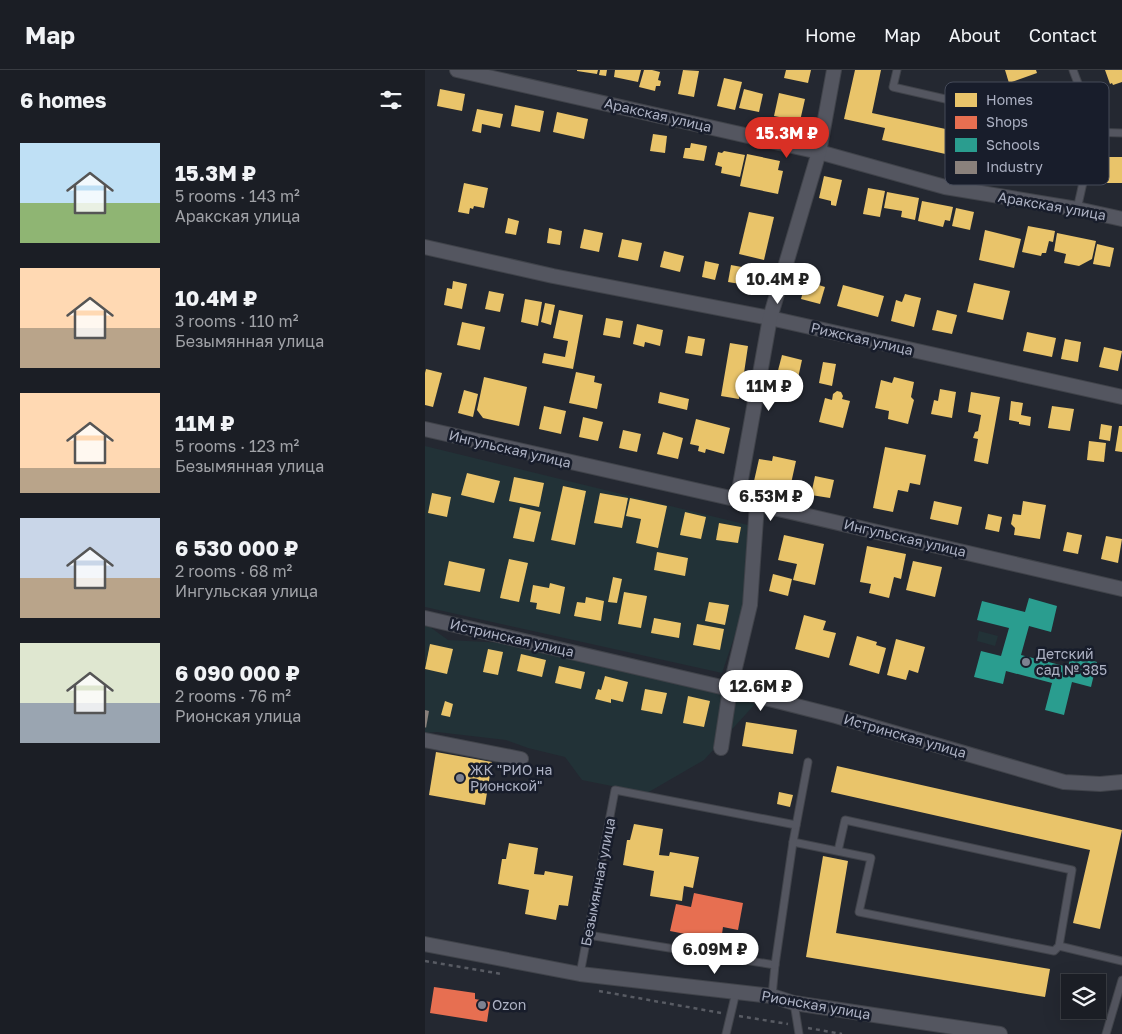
<!DOCTYPE html>
<html lang="en">
<head>
<meta charset="utf-8">
<style>
  :root { --surface:#1b1e25; --page:#24272d; --text:#f1f3f6; --muted:#a0a2a7; --line:#393c42; --accent:#d93025 }
  body { margin:0; font-family:"Golos Text",sans-serif; background:var(--page); color:var(--text); height:100vh; display:flex; flex-direction:column; font-size:19px; white-space:nowrap }
  * { box-sizing:border-box; margin:0 }
  p { font-size:16px; color:var(--muted) }
  .icon { flex:none; width:28px; height:28px; fill:none; stroke:currentColor; stroke-width:2; stroke-linecap:round; stroke-linejoin:round }
  .map { position:relative; flex:1; overflow:hidden }
  .drawer { display:flex; flex-direction:column; background:var(--surface); width:425px }
  .drawer>* { flex:none }
  .tools { position:absolute; left:636px; top:904px; display:grid; gap:10px }
  .tools a { display:grid; place-items:center; width:45px; height:45px; border-radius:0px; background:var(--surface); box-shadow:0 5px 20px #0002,0 0 0 1px var(--line); font-size:25px }
  .price { position:absolute; translate:-50% -42px; padding:0 11px; border-radius:18px; background:#fff; color:#222; font-size:16px; line-height:32px; filter:drop-shadow(0 1px 2px #0008) }
  .price::after { content:''; position:absolute; left:50%; top:30px; width:15px; height:11px; margin-left:-8px; background:inherit; clip-path:polygon(0 0,100% 0,50% 100%) }
  .price.current { background:var(--accent); color:#fff }
  ul { padding:0; list-style:none }
  li { display:flex; align-items:center; gap:15px; height:125px; padding:0 20px }
  li span { display:grid; place-items:center; flex:none; width:140px; height:100px; border-radius:0px; color:#555 }
  li>.icon { margin-inline-start:auto }
  span .icon { width:60px; height:60px; fill:#fffc; stroke-width:1 }
  li b { font-size:21px }
  h2 { display:flex; justify-content:space-between; align-items:center; height:60px; padding:0 20px; font-size:21px }
  header { display:flex; align-items:center; gap:30px; box-sizing:border-box; height:70px; padding:0 25px; background:var(--surface); border-bottom:1px solid var(--line) }
  header strong { font-size:24px }
  nav { display:flex; gap:28px; margin-inline-start:auto; font-size:18px }
  main { display:flex; flex:1; min-height:0 }
  .map>svg:first-child { display:block }
</style>
</head>
<body>
<header>
<strong>Map</strong>
<nav><a>Home</a><a>Map</a><a>About</a><a>Contact</a></nav>
</header>
<main>
<section class="drawer">
<h2>6 homes<svg class="icon" aria-label="filters" viewBox="0 0 24 24"><path d="M4 7h16M4 17h16"/><circle cx="9" cy="7" r="2"/><circle cx="15" cy="17" r="2"/></svg></h2>
<ul>
<li><span style="background:linear-gradient(#bfe0f5 60%,#8fb573 0)"><svg class="icon" aria-label="home" viewBox="0 0 24 24"><path d="M3 11l9-7 9 7M6 9v11h12V9"/></svg></span><div><b>15.3M ₽</b><p>5 rooms · 143 m²</p><p>Аракская улица</p></div></li>
<li><span style="background:linear-gradient(#ffd9b3 60%,#b9a48a 0)"><svg class="icon" aria-label="home" viewBox="0 0 24 24"><path d="M3 11l9-7 9 7M6 9v11h12V9"/></svg></span><div><b>10.4M ₽</b><p>3 rooms · 110 m²</p><p>Безымянная улица</p></div></li>
<li><span style="background:linear-gradient(#ffd9b3 75%,#b9a48a 0)"><svg class="icon" aria-label="home" viewBox="0 0 24 24"><path d="M3 11l9-7 9 7M6 9v11h12V9"/></svg></span><div><b>11M ₽</b><p>5 rooms · 123 m²</p><p>Безымянная улица</p></div></li>
<li><span style="background:linear-gradient(#c9d6e8 60%,#b9a48a 0)"><svg class="icon" aria-label="home" viewBox="0 0 24 24"><path d="M3 11l9-7 9 7M6 9v11h12V9"/></svg></span><div><b>6 530 000 ₽</b><p>2 rooms · 68 m²</p><p>Ингульская улица</p></div></li>
<li><span style="background:linear-gradient(#dfe7d0 60%,#9aa5b1 0)"><svg class="icon" aria-label="home" viewBox="0 0 24 24"><path d="M3 11l9-7 9 7M6 9v11h12V9"/></svg></span><div><b>6 090 000 ₽</b><p>2 rooms · 76 m²</p><p>Рионская улица</p></div></li>
</ul>
</section>
<div class="map">
<svg width="697" height="964" viewBox="0 0 697 964">
  <rect width="100%" height="100%" fill="#242831"/>
  <g fill="#223237">
    <polygon points="0,376 323,455 317,544 297,603 0,537"/>
    <polygon points="0,556 5,557 23,570 80,573 331,633 279,690 222,723 157,710 140,687 103,678 81,670 12,662 0,663"/>
    <polygon points="554,561 573,566 570,576 552,571"/>
  </g>
  <g fill="#e9c46a">
    <polygon points="152,0 173,0 172,4 152,1"/>
    <polygon points="175,0 182,0 181,6 174,5"/>
    <polygon points="190,0 216,0 213,12 189,7"/>
    <polygon points="219,0 227,0 235,2 233,10 236,11 235,16 231,16 230,21 214,17"/>
    <polygon points="258,0 274,1 269,27 253,24"/>
    <polygon points="361,0 386,0 383,13 359,8"/>
    <polygon points="430,0 456,0 447,43 640,85 634,109 457,70 460,58 419,49"/>
    <polygon points="580,0 611,0 612,3 584,13"/>
    <polygon points="680,0 697,0 697,12 688,15 687,13 685,14"/>
    <polygon points="299,8 317,12 310,40 292,36"/>
    <polygon points="15,19 40,24 37,41 12,36"/>
    <polygon points="319,19 338,24 334,42 314,38"/>
    <polygon points="354,23 380,29 375,51 349,46"/>
    <polygon points="90,35 119,41 115,62 86,56"/>
    <polygon points="52,39 78,44 75,58 57,54 56,63 47,61"/>
    <polygon points="132,42 163,49 159,69 128,62"/>
    <polygon points="228,64 242,66 240,83 225,81"/>
    <polygon points="266,73 282,76 279,91 258,88 260,78 265,78"/>
    <polygon points="299,81 320,85 315,107 296,103 297,97 290,95 293,82 297,83"/>
    <polygon points="322,84 355,91 353,100 358,101 353,124 315,116"/>
    <polygon points="674,87 697,87 697,113 673,113"/>
    <polygon points="399,106 417,110 411,136 406,135 406,131 394,128"/>
    <polygon points="39,113 63,118 59,138 49,136 48,139 45,138 44,144 33,142"/>
    <polygon points="443,118 460,121 455,147 438,144"/>
    <polygon points="462,122 494,128 490,150 476,147 477,141 459,138"/>
    <polygon points="497,131 528,137 525,151 520,150 518,157 493,151"/>
    <polygon points="531,138 549,142 545,160 527,156"/>
    <polygon points="324,142 349,147 339,190 314,184"/>
    <polygon points="83,148 94,151 91,165 80,163"/>
    <polygon points="603,156 630,161 628,172 624,171 621,183 617,183 616,186 597,182"/>
    <polygon points="124,158 137,161 135,175 122,173"/>
    <polygon points="159,159 178,163 174,182 155,178"/>
    <polygon points="560,160 596,169 589,198 554,190"/>
    <polygon points="632,163 671,171 667,189 654,196 639,193 641,184 629,181"/>
    <polygon points="197,169 217,173 213,191 193,187"/>
    <polygon points="672,174 689,178 685,197 668,194"/>
    <polygon points="239,181 259,186 255,202 235,197"/>
    <polygon points="280,191 294,194 290,210 277,207"/>
    <polygon points="306,195 338,201 334,217 303,212"/>
    <polygon points="28,211 42,214 37,239 19,235 22,218 27,219"/>
    <polygon points="381,211 400,217 395,234 376,229"/>
    <polygon points="549,213 585,221 578,250 542,242"/>
    <polygon points="418,215 459,226 453,247 412,236"/>
    <polygon points="64,221 79,224 75,242 60,239"/>
    <polygon points="480,224 496,228 489,257 466,251 471,230 477,232"/>
    <polygon points="100,229 117,232 113,256 96,252"/>
    <polygon points="120,233 130,235 126,255 116,252"/>
    <polygon points="134,240 158,245 148,299 117,293 119,283 140,287 143,271 128,268"/>
    <polygon points="512,240 532,245 527,264 507,260"/>
    <polygon points="181,248 198,251 195,268 178,265"/>
    <polygon points="37,252 60,257 55,280 32,275"/>
    <polygon points="212,254 238,260 235,276 220,272 219,277 208,274"/>
    <polygon points="602,262 631,268 627,287 598,281"/>
    <polygon points="263,266 280,269 277,286 260,283"/>
    <polygon points="640,269 656,272 653,292 636,289"/>
    <polygon points="305,273 323,276 319,303 323,304 321,314 316,313 314,329 296,326"/>
    <polygon points="679,277 697,281 693,301 674,297"/>
    <polygon points="357,285 377,290 371,317 350,312"/>
    <polygon points="398,292 411,294 407,316 394,313"/>
    <polygon points="1,299 17,303 8,337 0,335 0,303"/>
    <polygon points="151,302 170,306 169,312 177,314 172,339 144,333"/>
    <polygon points="59,307 102,317 94,356 58,348 52,340"/>
    <polygon points="469,307 489,312 486,327 489,330 483,354 463,349 464,341 450,338 456,310 467,313"/>
    <polygon points="515,319 531,322 527,348 506,344 509,330 513,331"/>
    <polygon points="39,320 53,324 48,347 33,343"/>
    <polygon points="412,321 416,322 418,326 417,329 425,331 418,358 394,352 400,328 407,330 408,324"/>
    <polygon points="235,322 264,329 262,340 233,333"/>
    <polygon points="546,322 575,327 563,394 549,391 553,369 548,368 550,362 553,361 556,345 543,342"/>
    <polygon points="586,331 598,333 596,345 606,347 605,356 594,354 594,352 584,350"/>
    <polygon points="119,336 141,341 136,364 114,359"/>
    <polygon points="627,336 649,339 645,361 623,358"/>
    <polygon points="158,347 178,352 173,371 154,367"/>
    <polygon points="271,349 305,358 299,384 281,379 280,383 273,381 274,376 265,374"/>
    <polygon points="676,354 687,356 685,371 674,369"/>
    <polygon points="694,356 697,356 697,382 690,381"/>
    <polygon points="198,360 216,364 212,382 194,378"/>
    <polygon points="238,362 258,368 253,389 232,384"/>
    <polygon points="664,371 681,373 679,392 662,390"/>
    <polygon points="460,377 501,385 495,415 485,413 483,422 473,420 468,442 448,438"/>
    <polygon points="348,386 371,391 365,418 329,411 334,389 347,391"/>
    <polygon points="42,403 75,411 69,433 36,425"/>
    <polygon points="390,406 409,410 405,428 386,425"/>
    <polygon points="89,407 119,413 114,437 84,431"/>
    <polygon points="138,416 161,421 150,475 126,470"/>
    <polygon points="7,423 26,427 22,447 3,443"/>
    <polygon points="175,423 203,428 197,458 169,453"/>
    <polygon points="205,428 242,436 233,478 211,473 216,449 201,446"/>
    <polygon points="509,431 537,437 533,455 505,449"/>
    <polygon points="598,431 621,435 615,469 589,465 590,458 586,454 588,444 596,445"/>
    <polygon points="95,437 116,442 109,472 88,468"/>
    <polygon points="260,442 281,447 276,469 255,465"/>
    <polygon points="563,444 577,447 574,462 560,459"/>
    <polygon points="294,453 316,457 313,473 291,470"/>
    <polygon points="642,462 657,465 653,484 638,481"/>
    <polygon points="359,465 399,474 390,515 368,510 372,494 353,490"/>
    <polygon points="681,466 697,469 693,493 676,489"/>
    <polygon points="442,476 481,484 476,509 469,507 464,528 444,523 446,514 435,512"/>
    <polygon points="232,482 263,488 260,506 229,500"/>
    <polygon points="84,489 103,493 94,532 75,528"/>
    <polygon points="24,491 60,499 55,522 19,515"/>
    <polygon points="488,491 517,497 510,527 481,520"/>
    <polygon points="348,504 367,509 363,526 344,521"/>
    <polygon points="188,507 197,509 192,533 183,532"/>
    <polygon points="125,513 140,517 135,544 111,539 112,533 105,532 108,515 124,518"/>
    <polygon points="199,522 222,526 216,558 193,554"/>
    <polygon points="161,527 179,531 176,551 149,546 152,532 160,533"/>
    <polygon points="284,532 304,535 300,555 280,551"/>
    <polygon points="379,545 401,551 398,560 411,563 404,588 370,579"/>
    <polygon points="229,548 256,553 254,568 226,563"/>
    <polygon points="272,554 299,559 295,580 268,575"/>
    <polygon points="432,566 452,572 451,575 461,578 454,604 424,595"/>
    <polygon points="471,569 500,577 493,603 484,600 481,610 462,605"/>
    <polygon points="5,574 28,579 22,604 0,599"/>
    <polygon points="63,579 78,582 73,605 58,602"/>
    <polygon points="96,584 121,590 117,607 92,601"/>
    <polygon points="134,596 160,602 156,619 130,613"/>
    <polygon points="180,606 203,612 198,632 186,629 186,633 170,629 173,619 176,620"/>
    <polygon points="220,619 242,623 237,644 216,640"/>
    <polygon points="263,626 285,631 279,657 258,653"/>
    <polygon points="20,631 28,634 25,647 16,645"/>
    <polygon points="321,652 372,660 368,684 317,676"/>
    <polygon points="11,682 67,692 60,735 4,725"/>
    <polygon points="412,696 697,760 675,859 648,853 665,780 406,722"/>
    <polygon points="354,722 368,725 365,737 352,734"/>
    <polygon points="209,754 238,759 234,785 244,786 245,782 274,787 268,818 259,816 257,831 225,826 229,801 198,795 202,770 205,770"/>
    <polygon points="84,773 113,778 109,804 119,805 120,801 148,806 143,836 134,835 131,850 100,844 104,820 73,814 77,789 81,789"/>
    <polygon points="398,786 423,791 411,863 625,899 620,927 381,887"/>
  </g>
  <g fill="#e76f51">
    <polygon points="269,823 318,833 313,860 298,857 296,871 245,861 251,834 266,837"/>
    <polygon points="9,917 50,923 50,929 65,932 62,952 5,943"/>
  </g>
  <polygon fill="#2a9d8f" points="604,528 632,536 626,562 604,556 596,585 643,597 646,585 672,592 666,617 647,612 639,645 620,640 627,613 581,601 578,614 549,607 556,581 576,586 584,558 552,550 557,531 600,542"/>
  <polygon fill="#8a817c" points="0,640 4,641 1,658 0,657"/>
  <g fill="none" stroke-linecap="round" stroke-linejoin="round">
    <defs>
      <g id="service">
        <polyline points="472,0 468,17 664,62 697,63"/>
        <path d="M648,0C653,14 660,29 662,44C668,76 659,108 652,139"/>
        <polyline points="368,772 446,788 434,842 629,881 634,876 647,800 420,750 413,781"/>
        <polyline points="163,865 350,895 347,926"/>
        <polyline points="634,876 697,891"/>
        <polyline points="350,895 368,772 383,692"/>
        <polyline points="155,904 190,720 371,755"/>
        <polyline points="369,933 374,964"/>
        <polyline points="301,964 311,922"/>
        <polyline points="681,964 697,910"/>
      </g>
      <g id="minor">
        <polyline points="32,0 394,82 520,117 652,139 697,149"/>
        <polyline points="0,177 128,206 345,248 697,327"/>
        <polyline points="0,359 332,434 697,519"/>
        <polyline points="0,548 305,619 411,646 639,712 675,714 697,712"/>
        <polyline points="0,670 96,689"/>
        <polyline points="296,678 305,619 325,535 332,434 315,415 345,248 394,82 409,0"/>
        <polyline points="0,874 155,904 347,926 369,933 575,964"/>
      </g>
    </defs>
    <use href="#service" stroke="#40434a" stroke-width="9"/>
    <use href="#minor" stroke="#40434a" stroke-width="16"/>
    <g stroke="#585b63" stroke-width="2.5" stroke-dasharray="4 4" stroke-linecap="butt">
      <polyline points="0,891 77,904"/>
      <polyline points="174,921 296,943"/>
      <polyline points="314,946 363,954"/>
      <polyline points="383,958 417,964"/>
    </g>
    <use href="#service" stroke="#545660" stroke-width="7"/>
    <use href="#minor" stroke="#545660" stroke-width="14"/>
  </g>
  <g fill="#7d8291" stroke="#181d2b" stroke-width="2">
    <circle cx="601" cy="592" r="5"/>
    <circle cx="35" cy="708" r="5"/>
    <circle cx="57" cy="935" r="5"/>
  </g>
  <g text-anchor="middle" stroke-width="5" stroke-linejoin="round" paint-order="stroke">
    <g font-size="14" fill="#adb2c4" stroke="#181d2b">
      <text transform="translate(233 45) rotate(13)" y="5">Аракская улица</text>
      <text transform="translate(627 136) rotate(10)" y="5">Аракская улица</text>
      <text transform="translate(437 269) rotate(13)" y="5">Рижская улица</text>
      <text transform="translate(85 379) rotate(13)" y="5">Ингульская улица</text>
      <text transform="translate(480 468) rotate(13)" y="5">Ингульская улица</text>
      <text transform="translate(87 568) rotate(13)" y="5">Истринская улица</text>
      <text transform="translate(480 666) rotate(16)" y="5">Истринская улица</text>
      <text transform="translate(173 812) rotate(-79)" y="5">Безымянная улица</text>
      <text transform="translate(391 935) rotate(10)" y="5">Рионская улица</text>
    </g>
    <g font-size="14" fill="#adb2c4" stroke="#181d2b" text-anchor="start">
      <text x="611" y="589">Детский<tspan x="611" dy="16">сад № 385</tspan></text>
      <text x="45" y="705">ЖК "РИО на<tspan x="45" dy="16">Рионской"</tspan></text>
      <text x="67" y="940">Ozon</text>
    </g>
  </g>
  <rect x="520" y="12" width="164" height="103" rx="8" fill="#181d2b" stroke="#454a59" stroke-width="1"/>
  <rect x="530" y="23" width="22" height="14" fill="#e9c46a"/>
  <rect x="530" y="46" width="22" height="13" fill="#e76f51"/>
  <rect x="530" y="68" width="22" height="14" fill="#2a9d8f"/>
  <rect x="530" y="91" width="22" height="13" fill="#8a817c"/>
  <g font-size="14" fill="#adb2c4">
    <text x="561" y="35">Homes</text>
    <text x="561" y="57">Shops</text>
    <text x="561" y="80">Schools</text>
    <text x="561" y="102">Industry</text>
  </g>
</svg>
<div class="tools">
<a><svg class="icon" aria-label="layers" viewBox="0 0 24 24"><path d="M12 4l9 5-9 5-9-5zM3 14l9 5 9-5"/></svg></a>
</div>
<b class="price current" style="left:362px;top:89px">15.3M ₽</b>
<b class="price" style="left:353px;top:235px">10.4M ₽</b>
<b class="price" style="left:344px;top:342px">11M ₽</b>
<b class="price" style="left:346px;top:452px">6.53M ₽</b>
<b class="price" style="left:336px;top:642px">12.6M ₽</b>
<b class="price" style="left:290px;top:905px">6.09M ₽</b>
</div>
</main>
</body>
</html>
